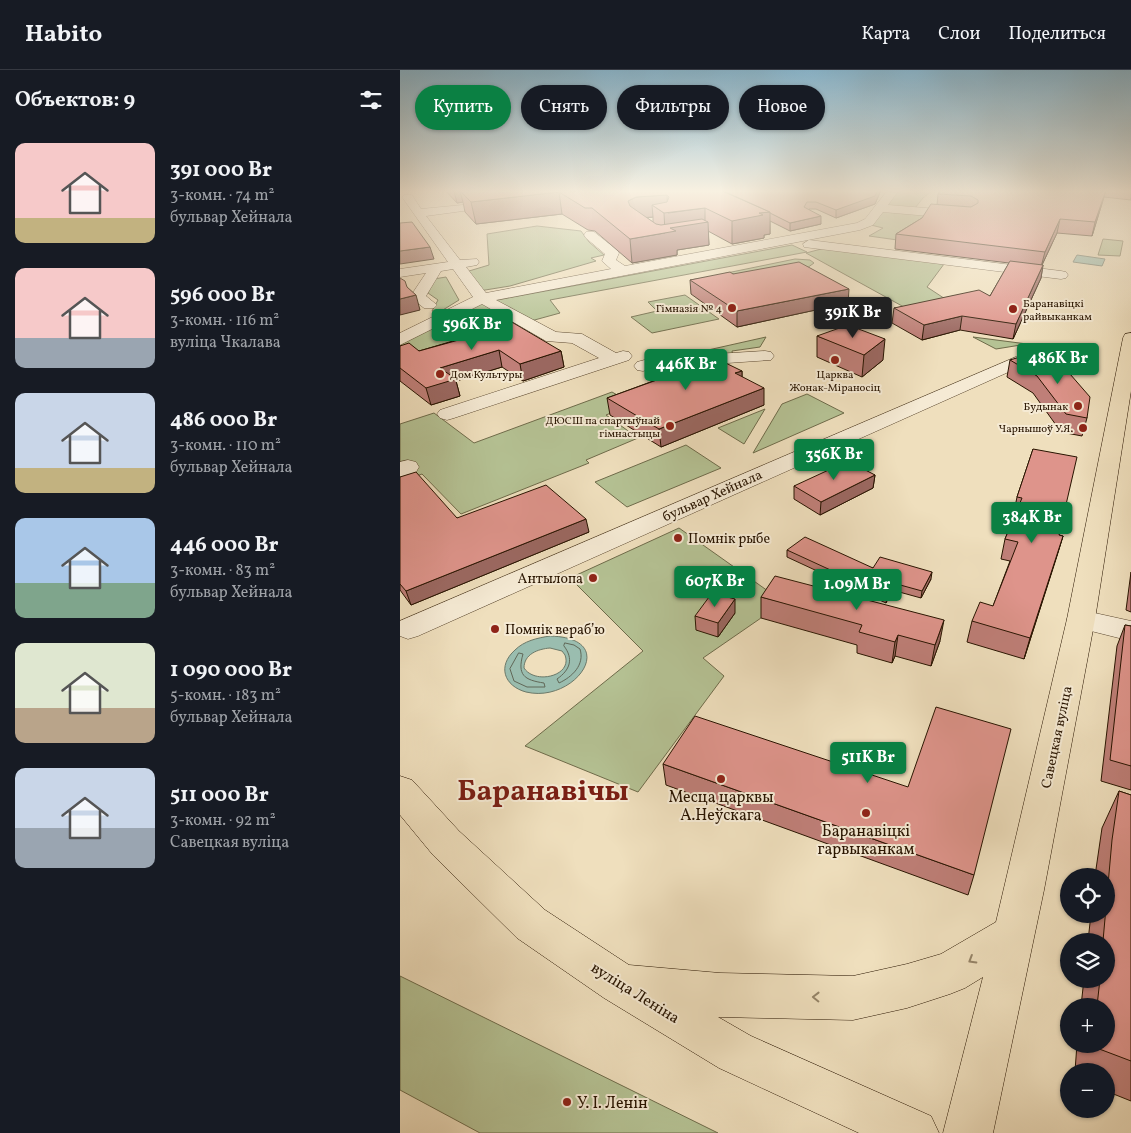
<!DOCTYPE html>
<html lang="ru">
<head>
<meta charset="utf-8">
<style>
  :root { --surface:#171b24; --page:#20242c; --text:#f1f3f6; --muted:#9ea1a6; --line:#363941; --accent:#0b8043 }
  body { margin:0; font-family:Vollkorn,serif; background:var(--page); color:var(--text); height:100vh; display:flex; flex-direction:column; font-size:19px; white-space:nowrap }
  * { box-sizing:border-box; margin:0 }
  p { font-size:16px; color:var(--muted) }
  .icon { flex:none; width:28px; height:28px; fill:none; stroke:currentColor; stroke-width:2; stroke-linecap:round; stroke-linejoin:round }
  .map { position:relative; flex:1; overflow:hidden }
  .details { display:flex; flex-direction:column; background:var(--surface); width:400px }
  .details>* { flex:none }
  .hud { position:absolute; left:15px; top:15px; width:475px; height:45px; display:flex; gap:10px }
  .controls { position:absolute; left:660px; top:798px; display:grid; gap:10px }
  .controls a { display:grid; place-items:center; width:55px; height:55px; border-radius:50%; background:var(--surface); box-shadow:0 1px 4px #0004; font-size:25px }
  .price { position:absolute; translate:-50% -42px; padding:0 11px; border-radius:5px; background:var(--accent); color:#fff; font-size:16px; line-height:32px; filter:drop-shadow(0 1px 2px #0008) }
  .price::after { content:''; position:absolute; left:50%; top:30px; width:15px; height:11px; margin-left:-8px; background:inherit; clip-path:polygon(0 0,100% 0,50% 100%) }
  .price.current { background:#222; color:#fff }
  ul { padding:0; list-style:none }
  li { display:flex; align-items:center; gap:15px; height:125px; padding:0 15px }
  li span { display:grid; place-items:center; flex:none; width:140px; height:100px; border-radius:10px; color:#555 }
  li>.icon { margin-inline-start:auto }
  span .icon { width:60px; height:60px; fill:#fffc; stroke-width:1 }
  li b { font-size:21px }
  h2 { display:flex; justify-content:space-between; align-items:center; height:60px; padding:0 15px; font-size:21px }
  .tag { padding:0 18px; border-radius:22px; background:var(--surface); box-shadow:0 1px 4px #0004; font-size:18px; line-height:45px }
  .tag.current { background:var(--accent); color:#fff }
  header { display:flex; align-items:center; gap:30px; box-sizing:border-box; height:70px; padding:0 25px; background:var(--surface); border-bottom:1px solid var(--line) }
  header strong { font-size:24px }
  nav { display:flex; gap:28px; margin-inline-start:auto; font-size:18px }
  main { display:flex; flex:1; min-height:0 }
  .map>svg:first-child { display:block }
</style>
</head>
<body>
<header>
<strong>Habito</strong>
<nav><a>Карта</a><a>Слои</a><a>Поделиться</a></nav>
</header>
<main>
<section class="details">
<h2>Объектов: 9<svg class="icon" aria-label="filters" viewBox="0 0 24 24"><path d="M4 7h16M4 17h16"/><circle cx="9" cy="7" r="2"/><circle cx="15" cy="17" r="2"/></svg></h2>
<ul>
<li><span style="background:linear-gradient(#f6c9c9 75%,#c2b280 0)"><svg class="icon" aria-label="home" viewBox="0 0 24 24"><path d="M3 11l9-7 9 7M6 9v11h12V9"/></svg></span><div><b>391 000 Br</b><p>3-комн. · 74 m²</p><p>бульвар Хейнала</p></div></li>
<li><span style="background:linear-gradient(#f6c9c9 70%,#9aa5b1 0)"><svg class="icon" aria-label="home" viewBox="0 0 24 24"><path d="M3 11l9-7 9 7M6 9v11h12V9"/></svg></span><div><b>596 000 Br</b><p>3-комн. · 116 m²</p><p>вуліца Чкалава</p></div></li>
<li><span style="background:linear-gradient(#c9d6e8 75%,#c2b280 0)"><svg class="icon" aria-label="home" viewBox="0 0 24 24"><path d="M3 11l9-7 9 7M6 9v11h12V9"/></svg></span><div><b>486 000 Br</b><p>3-комн. · 110 m²</p><p>бульвар Хейнала</p></div></li>
<li><span style="background:linear-gradient(#a9c7e8 65%,#7fa58c 0)"><svg class="icon" aria-label="home" viewBox="0 0 24 24"><path d="M3 11l9-7 9 7M6 9v11h12V9"/></svg></span><div><b>446 000 Br</b><p>3-комн. · 83 m²</p><p>бульвар Хейнала</p></div></li>
<li><span style="background:linear-gradient(#dfe7d0 65%,#b9a48a 0)"><svg class="icon" aria-label="home" viewBox="0 0 24 24"><path d="M3 11l9-7 9 7M6 9v11h12V9"/></svg></span><div><b>1 090 000 Br</b><p>5-комн. · 183 m²</p><p>бульвар Хейнала</p></div></li>
<li><span style="background:linear-gradient(#c9d6e8 60%,#9aa5b1 0)"><svg class="icon" aria-label="home" viewBox="0 0 24 24"><path d="M3 11l9-7 9 7M6 9v11h12V9"/></svg></span><div><b>511 000 Br</b><p>3-комн. · 92 m²</p><p>Савецкая вуліца</p></div></li>
</ul>
</section>
<div class="map">
<svg width="731" height="1063" viewBox="0 0 731 1063">
  <rect width="100%" height="100%" fill="#efdfbd"/>
  <filter id="stains"><feTurbulence type="fractalNoise" baseFrequency=".004" numOctaves="4"/><feColorMatrix values="0 0 0 0 .2 0 0 0 0 .09 0 0 0 0 .02 0 0 0 .5 -.17"/></filter>
  <radialGradient id="worn" r=".72"><stop offset=".6" stop-color="#630" stop-opacity="0"/><stop offset="1" stop-color="#630" stop-opacity=".3"/></radialGradient>
  <g fill="#b5c294" stroke="#6e6b4a">
    <polygon points="498,120 533,120 523,128 511,143 536,146 526,174 469,166 483,158 471,155"/>
    <polygon points="137,156 181,161 189,172 204,185 191,188 196,191 110,216 79,221 69,201 89,195 87,164"/>
    <polygon points="703,169 723,171 720,186 698,185"/>
    <polygon points="392,175 407,182 150,230 160,243 0,287 0,274 76,234"/>
    <polygon points="425,178 544,194 527,217 565,242 542,258 406,183"/>
    <polygon points="395,189 410,190 414,193 407,198 344,210 322,204"/>
    <polygon points="46,207 59,230 38,243 32,241 38,230 28,223 34,209"/>
    <polygon points="285,225 319,249 252,263 231,247 257,241 248,232"/>
    <polygon points="366,267 360,277 332,281 333,286 268,289"/>
    <polygon points="573,267 627,274 596,279"/>
    <polygon points="212,322 233,334 206,345 238,368 186,390 189,393 61,444 22,404 4,411 0,407 0,354 34,343 74,373"/>
    <polygon points="407,324 444,343 353,383 382,334"/>
    <polygon points="365,339 344,374 318,358"/>
    <polygon points="286,375 321,398 227,437 195,412"/>
    <polygon points="279,458 375,526 361,548 303,588 324,606 238,722 125,676 243,581 170,508"/>
    <polygon points="0,906 318,1063 80,1063 0,1020"/>
  </g>
  <g fill="#9abdaf" stroke="#6c7969" fill-rule="evenodd">
    <polygon points="677,185 705,189 702,196 673,192"/>
    <path d="M150,566C222,568 175,634 126,622C104,616 97,596 115,580C124,571 137,568 150,566ZM150,578L162,581L165,585C173,606 135,615 124,598C124,584 138,579 150,578Z"/>
  </g>
  <g fill="none" stroke-linecap="round" stroke-linejoin="round">
    <g stroke="#616858" stroke-width="1">
      <path d="M165,573L174,575L180,579C185,595 172,607 159,613L157,609C170,600 174,589 164,576Z"/>
      <path d="M119,583L123,584C117,605 124,610 144,613L145,617H127L114,611L110,599Z"/>
    </g>
    <defs>
      <g id="minor">
        <polygon points="488,120 499,120 488,135 563,141 569,145 563,149 483,142 473,155 460,160 96,230 156,262 182,264 216,283 223,281 229,282 232,286 229,290 54,348 47,350 40,348 37,344 40,340 199,288 172,273 146,271 82,234 0,275 0,263 73,227 53,199 41,201 26,226 37,235 34,238 24,238 10,227 26,203 0,207 0,199 48,192 2,127 4,125 12,125 21,139 104,131 106,133 104,135 100,136 26,146 60,190 77,189 79,192 77,195 66,197 86,223 211,199 202,191 205,184 186,168 184,165 186,162 194,162 217,180 219,183 216,190 225,196 457,153 465,149"/>
        <polygon points="409,170 661,201 666,202 668,205 666,208 661,209 404,177 403,174"/>
        <polygon points="365,281 371,282 374,286 371,290 254,298 243,301 237,300 234,296 237,292 252,288"/>
        <polygon points="616,287 622,288 625,292 622,296 18,566 8,569 0,566 0,551"/>
        <polygon points="8,390 16,392 19,397 16,402 0,407 0,392"/>
        <polygon points="681,540 731,551 731,571 671,556 667,549 671,542"/>
      </g>
      <polygon id="major" points="731,263 731,321 695,549 644,820 593,1063 543,1063 583,907 565,918 550,924 507,938 453,950 318,947 351,966 531,1046 539,1063 459,1063 319,998 204,928 117,868 33,785 0,745 0,706 12,710 59,761 145,840 229,895 320,903 453,906 507,894 541,884 596,852 667,549 723,268 725,264"/>
    </defs>
    <use href="#minor" stroke="#5a472f" stroke-width="1"/>
    <use href="#major" stroke="#281400" stroke-width="1"/>
    <use href="#minor" fill="#f5ead4" fill-rule="evenodd"/>
    <use href="#major" fill="#efdfbd" fill-rule="evenodd"/>
  </g>
  <g fill="#bf7f78" stroke="#281400" fill-rule="evenodd">
    <path d="M45,120L221,121L481,120L475,134L436,148L416,139H409L421,154L390,161L370,151V164L364,165V168L332,174L308,161L309,175L277,180V185L232,193L195,161L188,160L162,144L76,154L65,142L63,132L57,133ZM253,147V152L247,148Z"/>
    <polygon points="541,120 731,120 731,130 704,127 692,166 657,163 642,195 643,195 641,208 613,269 560,260 522,270 492,253 494,238 590,226 609,193 495,179 496,164 522,148 537,135 538,124"/>
    <polygon points="333,204 448,233 337,257 291,224 290,210"/>
    <polygon points="97,255 161,281 164,297 123,311 102,297 56,311 60,326 31,335 0,311 0,276 19,281 63,268 61,258"/>
    <polygon points="417,266 483,290 462,307 417,287"/>
    <polygon points="610,290 670,304 687,348 682,366 661,362 633,323 607,307"/>
    <polygon points="263,294 342,301 342,307 364,335 261,377 210,345 207,328 264,307"/>
    <polygon points="633,379 659,465 663,466 624,589 567,572 572,551 593,536 610,491 601,489 605,469 614,447 613,447 617,427"/>
    <polygon points="475,405 473,418 420,445 394,429 394,416"/>
    <polygon points="0,407 57,448 189,462 11,535 0,520"/>
    <polygon points="387,480 473,498 531,509 521,528 492,520 486,533 387,487"/>
    <polygon points="731,502 731,542 726,540"/>
    <polygon points="361,527 540,571 531,596 495,586 492,593 457,583 457,575 361,548"/>
    <polygon points="335,543 318,567 296,560 295,546"/>
    <polygon points="725,555 731,556 731,720 701,711 717,576"/>
    <polygon points="263,694 574,805 568,825 266,715"/>
    <polygon points="719,721 731,725 731,1031 706,1021 706,1001 675,1001 677,974 706,974 706,936 681,936 684,909 706,909 706,871 688,871 691,844 706,844 706,806 695,806 702,758"/>
  </g>
  <g fill="#9b6861" stroke="#281400">
    <polygon points="63,120 60,121 63,132 57,133 54,121"/>
    <polygon points="478,120 481,120 475,134 436,148 436,140"/>
    <polygon points="706,120 704,127 692,166 695,152"/>
    <polygon points="159,122 162,144 76,154 71,132"/>
    <polygon points="267,125 268,143 305,138 305,152 308,152 309,175 277,180 277,185 232,193 230,169 265,163 264,143 252,135 253,147 238,148 230,153 228,131 236,127"/>
    <polygon points="370,142 370,164 364,165 364,168 332,174 332,151 359,143"/>
    <polygon points="421,146 421,154 390,161 390,153"/>
    <polygon points="660,149 657,163 641,197 645,182"/>
    <polygon points="30,177 34,189 0,194 0,181"/>
    <polygon points="643,195 641,208 613,269 616,254"/>
    <polygon points="449,219 448,233 337,257 337,241"/>
    <polygon points="16,225 20,240 0,245 0,229"/>
    <polygon points="562,246 560,260 522,270 524,255"/>
    <polygon points="485,269 483,290 462,307 464,285"/>
    <polygon points="99,280 102,297 56,311 60,326 31,335 26,318 40,298"/>
    <polygon points="161,281 164,297 123,311 120,294"/>
    <polygon points="342,301 342,318 335,303"/>
    <polygon points="364,318 364,335 261,377 259,359"/>
    <polygon points="475,405 473,418 420,445 421,432"/>
    <polygon points="186,449 189,462 11,535 6,521"/>
    <polygon points="663,466 657,486 624,589 630,568"/>
    <polygon points="532,502 531,509 521,528 522,521"/>
    <polygon points="493,513 492,520 486,533 487,526"/>
    <polygon points="335,529 335,543 318,567 318,553"/>
    <polygon points="544,550 540,571 531,596 535,575"/>
    <polygon points="498,565 495,586 492,593 495,572"/>
  </g>
  <g fill="#de948b" stroke="#281400">
    <polygon points="65,120 173,120 170,122 186,120 320,120 370,142 359,143 363,145 332,151 305,138 264,143 252,135 267,132 269,127 267,125 236,127 228,131 230,136 256,154 261,155 302,149 308,152 270,158 276,161 230,169 192,138 185,138 159,122 71,132 60,121"/>
    <polygon points="321,120 478,120 475,126 436,140 416,132 407,132 404,137 421,146 390,153 370,143 370,142"/>
    <polygon points="541,120 706,120 695,152 660,149 645,182 496,164 522,148 531,134 571,137 578,133 578,130 571,126 538,124"/>
    <polygon points="12,152 30,177 0,181 0,153"/>
    <polygon points="610,191 643,195 616,254 562,246 524,255 494,238 579,220 590,226"/>
    <polygon points="399,192 449,219 337,241 290,210 330,202 333,204"/>
    <polygon points="0,208 5,211 7,217 16,225 0,229"/>
    <polygon points="90,250 97,255 110,251 161,281 120,294 99,280 40,298 56,309 26,318 0,298 0,276 9,273 19,281 73,266 61,258"/>
    <polygon points="448,255 485,269 464,285 417,266"/>
    <polygon points="301,281 342,301 335,303 364,318 259,359 207,328 279,302 263,294"/>
    <polygon points="633,283 670,304 690,327 687,348 666,344 637,306 610,290"/>
    <polygon points="633,379 677,387 659,465 663,466 630,568 572,551 580,532 593,536 618,472 605,469 622,428 617,427"/>
    <polygon points="448,391 475,405 421,432 394,416"/>
    <polygon points="16,402 57,448 146,415 186,449 6,521 0,514 0,407"/>
    <polygon points="405,467 473,498 480,487 532,502 522,521 493,513 487,526 387,480"/>
    <polygon points="375,506 544,550 535,575 498,565 495,572 459,562 462,555 361,527"/>
    <polygon points="312,523 335,529 318,553 295,546"/>
    <polygon points="725,555 731,556 731,696 710,690"/>
    <polygon points="536,637 611,659 574,805 263,694 295,646 508,717"/>
    <polygon points="719,721 731,725 731,991 694,977 694,974 706,974 706,936 697,936 700,909 706,909 706,871 703,871 712,770"/>
  </g>
  <defs><path id="oneway-chevron" d="M-2-3.5L2.5 0L-2 3.5" fill="none" stroke-width="1.6" stroke-linecap="round" stroke-linejoin="round" transform="scale(1.25)"/></defs>
  <g stroke="#958468">
    <use href="#oneway-chevron" transform="translate(572 890) rotate(149)"/>
    <use href="#oneway-chevron" transform="translate(416 927) rotate(-179)"/>
  </g>
  <linearGradient id="sky" x2="0" y2="1"><stop stop-color="#89b8d1"/><stop offset="0.45" stop-color="#f8f1e1"/><stop offset="1" stop-color="#f8f1e1" stop-opacity="0"/></linearGradient>
  <rect width="731" height="269" fill="url(#sky)"/>
  <g fill="#8f2418" stroke="#f5ead4" stroke-width="2">
    <circle cx="332" cy="238" r="5"/>
    <circle cx="613" cy="239" r="5"/>
    <circle cx="435" cy="290" r="5"/>
    <circle cx="40" cy="304" r="5"/>
    <circle cx="678" cy="336" r="5"/>
    <circle cx="270" cy="356" r="5"/>
    <circle cx="683" cy="358" r="5"/>
    <circle cx="278" cy="468" r="5"/>
    <circle cx="193" cy="508" r="5"/>
    <circle cx="95" cy="559" r="5"/>
    <circle cx="321" cy="709" r="5"/>
    <circle cx="466" cy="743" r="5"/>
    <circle cx="167" cy="1032" r="5"/>
  </g>
  <g text-anchor="middle" stroke-width="4" stroke-linejoin="round" paint-order="stroke">
    <g font-size="11" fill="#281400" stroke="#f5ead4" text-anchor="end">
      <text x="623" y="237" text-anchor="start">Баранавіцкі<tspan x="623" dy="13">райвыканкам</tspan></text>
      <text x="322" y="242">Гімназія № 4</text>
      <text x="50" y="308" text-anchor="start">Дом Культуры</text>
      <text x="435" y="308" text-anchor="middle">Царква<tspan x="435" dy="13">Жонак-Міраносіц</tspan></text>
      <text x="668" y="340">Будынак</text>
      <text x="260" y="354">ДЮСШ па спартыўнай<tspan x="260" dy="13">гімнастыцы</tspan></text>
      <text x="673" y="362">Чарнышоў У.Я.</text>
    </g>
    <g font-size="14" fill="#281400" stroke="#f5ead4">
      <text transform="translate(312 425) rotate(-24)" y="5">бульвар Хейнала</text>
      <text transform="translate(656 667) rotate(-78)" y="5">Савецкая вуліца</text>
    </g>
    <g font-size="14" fill="#281400" stroke="#f5ead4" text-anchor="start">
      <text x="288" y="473">Помнік рыбе</text>
      <text x="183" y="513" text-anchor="end">Антылопа</text>
      <text x="105" y="564">Помнік верабʼю</text>
    </g>
    <g font-size="16" fill="#281400" stroke="#f5ead4">
      <text x="321" y="732">Месца царквы<tspan x="321" dy="18">А.Неўскага</tspan></text>
      <text x="466" y="766">Баранавіцкі<tspan x="466" dy="18">гарвыканкам</tspan></text>
      <text x="177" y="1038" text-anchor="start">У. І. Ленін</text>
    </g>
    <g font-size="16" fill="#281400" stroke="#f5ead4">
      <text transform="translate(236 922) rotate(32)" y="6">вуліца Леніна</text>
    </g>
    <g font-size="29" font-weight="bold" fill="#7a1f14" stroke="#f5ead4">
      <text x="143" y="730">Баранавічы</text>
    </g>
  </g>
  <rect width="100%" height="100%" filter="url(#stains)"/>
  <rect width="100%" height="100%" fill="url(#worn)"/>
</svg>
<div class="controls">
<a><svg class="icon" aria-label="locate" viewBox="0 0 24 24"><circle cx="12" cy="12" r="6"/><path d="M12 2v4M12 18v4M2 12h4M18 12h4"/></svg></a>
<a><svg class="icon" aria-label="layers" viewBox="0 0 24 24"><path d="M12 4l9 5-9 5-9-5zM3 14l9 5 9-5"/></svg></a>
<a>+</a>
<a>−</a>
</div>
<b class="price current" style="left:453px;top:269px">391K Br</b>
<b class="price" style="left:72px;top:281px">596K Br</b>
<b class="price" style="left:658px;top:315px">486K Br</b>
<b class="price" style="left:286px;top:321px">446K Br</b>
<b class="price" style="left:434px;top:411px">356K Br</b>
<b class="price" style="left:632px;top:474px">384K Br</b>
<b class="price" style="left:315px;top:538px">607K Br</b>
<b class="price" style="left:457px;top:541px">1.09M Br</b>
<b class="price" style="left:468px;top:714px">511K Br</b>
<div class="hud">
<a class="tag current">Купить</a>
<a class="tag">Снять</a>
<a class="tag">Фильтры</a>
<a class="tag">Новое</a>
</div>
</div>
</main>
</body>
</html>
